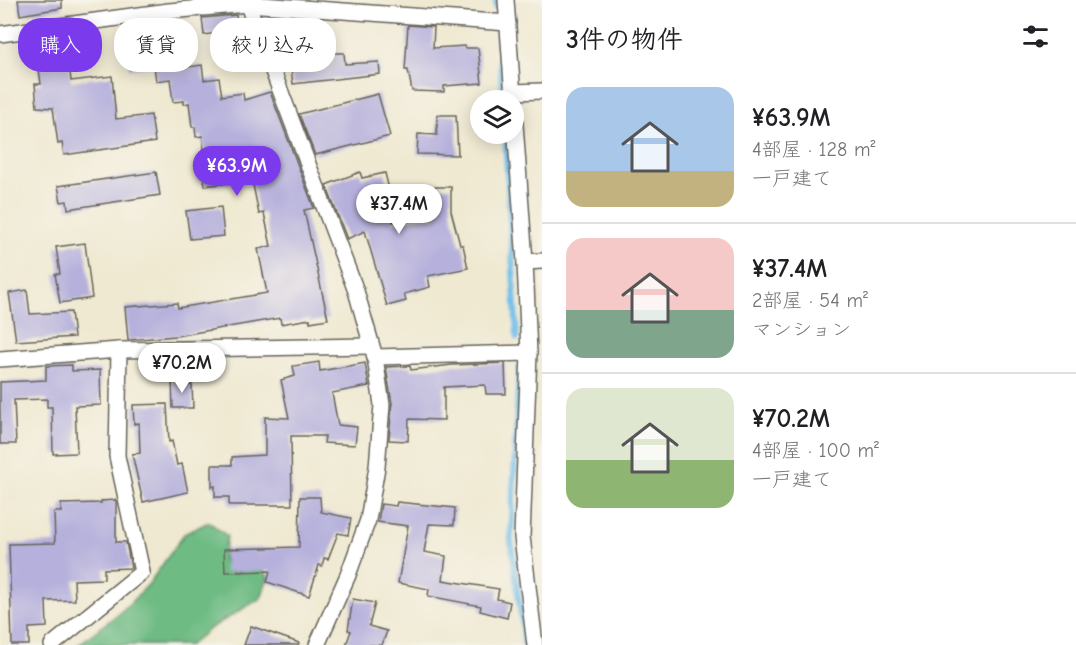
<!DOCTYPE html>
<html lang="ja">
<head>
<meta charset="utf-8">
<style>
  :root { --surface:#fff; --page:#f2f2f2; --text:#202124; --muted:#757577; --line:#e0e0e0; --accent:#7c3aed }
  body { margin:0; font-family:"Comic Neue","Klee One",sans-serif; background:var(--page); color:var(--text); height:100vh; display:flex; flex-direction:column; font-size:22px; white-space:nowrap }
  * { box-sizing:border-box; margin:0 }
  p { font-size:20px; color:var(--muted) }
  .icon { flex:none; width:33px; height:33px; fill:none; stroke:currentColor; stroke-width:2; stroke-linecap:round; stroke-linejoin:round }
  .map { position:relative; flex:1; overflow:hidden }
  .sheet { display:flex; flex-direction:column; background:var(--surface); width:534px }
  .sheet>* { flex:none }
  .top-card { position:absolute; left:18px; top:18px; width:434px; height:54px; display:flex; gap:12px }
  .tools { position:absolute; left:470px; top:90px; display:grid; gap:12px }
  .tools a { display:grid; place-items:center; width:54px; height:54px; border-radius:50%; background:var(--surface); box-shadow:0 3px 15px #0003; font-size:30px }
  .price { position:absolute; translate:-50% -51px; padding:0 14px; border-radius:21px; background:#fff; color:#222; font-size:20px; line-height:39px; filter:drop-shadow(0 2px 3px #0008) }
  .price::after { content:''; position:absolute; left:50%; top:36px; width:18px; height:14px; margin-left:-9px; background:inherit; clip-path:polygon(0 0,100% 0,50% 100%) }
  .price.selected { background:var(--accent); color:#fff }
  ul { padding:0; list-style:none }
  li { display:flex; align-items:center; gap:18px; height:150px; padding:0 24px }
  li+li { border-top:2px solid var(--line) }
  li span { display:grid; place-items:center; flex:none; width:168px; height:120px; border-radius:18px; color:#555 }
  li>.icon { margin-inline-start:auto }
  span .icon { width:72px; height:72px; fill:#fffc; stroke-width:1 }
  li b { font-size:26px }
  h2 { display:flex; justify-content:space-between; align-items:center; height:72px; padding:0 24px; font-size:26px }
  .pill { padding:0 21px; border-radius:24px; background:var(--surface); box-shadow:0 3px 15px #0003; font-size:21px; line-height:54px }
  .pill.selected { background:var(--accent); color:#fff }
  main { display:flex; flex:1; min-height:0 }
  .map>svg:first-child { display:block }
</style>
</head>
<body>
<main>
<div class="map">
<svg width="542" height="645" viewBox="0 0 542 645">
  <rect width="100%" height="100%" fill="#f7f3e8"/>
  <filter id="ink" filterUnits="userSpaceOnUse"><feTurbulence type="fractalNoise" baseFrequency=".0167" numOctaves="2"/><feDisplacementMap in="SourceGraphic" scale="12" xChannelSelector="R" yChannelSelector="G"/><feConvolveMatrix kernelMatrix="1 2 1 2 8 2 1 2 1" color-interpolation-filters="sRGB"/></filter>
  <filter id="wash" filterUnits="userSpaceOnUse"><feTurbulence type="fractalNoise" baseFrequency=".008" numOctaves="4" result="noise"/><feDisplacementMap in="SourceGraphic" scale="24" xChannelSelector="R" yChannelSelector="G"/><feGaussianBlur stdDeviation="1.35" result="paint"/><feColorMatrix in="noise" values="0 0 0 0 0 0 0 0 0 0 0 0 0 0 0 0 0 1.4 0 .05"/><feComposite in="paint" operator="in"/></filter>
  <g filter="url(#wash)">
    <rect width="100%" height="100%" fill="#efe9d1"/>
    <polygon fill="#6ebb84" stroke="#456c50" stroke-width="1.5" points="209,522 227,536 223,559 233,574 257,564 268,577 261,598 209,629 190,645 78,645 123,610 148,585 184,534"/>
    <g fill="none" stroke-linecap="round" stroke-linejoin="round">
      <g stroke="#6ebde9" stroke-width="6">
        <polyline points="496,0 496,7"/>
        <polyline points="498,38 503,100"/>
        <polyline points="505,134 517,338"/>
        <polyline points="519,369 511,540 525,645"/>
      </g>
    </g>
    <g id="blocks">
      <g fill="#b5b0dc">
        <polygon points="18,0 62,0 62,8 20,15"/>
        <polygon points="236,15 238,30 204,35 202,18"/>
        <polygon points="162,24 164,37 177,36 181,68 202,65 204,80 219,78 222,96 243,93 244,100 270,92 314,208 304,210 328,319 310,322 310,319 281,324 280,318 176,336 128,340 125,307 177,303 178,308 267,293 258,249 271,246 264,213 259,214 252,180 205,186 202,166 206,166 202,136 196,137 195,127 192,127 189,103 184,104 184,101 173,102 170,79 156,81 154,66 129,69 126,29"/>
        <polygon points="328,24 332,53 344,53 345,64 379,62 380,74 293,84 286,30"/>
        <polygon points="408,25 434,27 433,48 465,46 465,48 478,48 482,83 444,86 444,92 412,91 408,70 405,70"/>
        <polygon points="66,35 71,81 112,76 116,119 151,115 155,142 64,155 62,143 58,144 53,108 37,107 35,84 41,84 35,39"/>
        <polygon points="378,94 390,136 315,155 299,114"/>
        <polygon points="437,115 456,115 458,155 417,154 418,134 437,135"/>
        <polygon points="156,172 160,195 68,209 67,201 61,202 58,186"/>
        <polygon points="360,172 362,178 385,173 392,202 393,222 414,219 414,221 414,219 435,216 434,187 451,187 451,211 460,245 463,245 468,268 428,276 430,287 404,294 406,301 387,306 365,231 347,239 326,185"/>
        <polygon points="221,207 224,236 190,239 186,211"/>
        <polygon points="85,243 92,298 60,303 55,274 60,274 56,247"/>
        <polygon points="27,290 30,314 71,312 74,337 16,341 9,293"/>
        <polygon points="319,362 320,371 365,363 369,386 332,393 338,425 357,427 355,445 324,443 325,436 291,436 292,505 229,505 229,497 215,497 215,486 212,487 212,465 232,465 232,457 265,455 265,417 289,418 281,380 295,376 293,366"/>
        <polygon points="505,363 506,394 486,394 485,385 444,387 444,420 409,419 408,441 389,440 392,404 386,367 410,366 411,370 452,365"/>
        <polygon points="72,365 72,371 100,370 101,405 75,406 77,453 53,454 52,407 47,407 47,399 14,400 16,444 0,444 0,382 46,380 46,366"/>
        <polygon points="189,379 189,385 192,385 193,408 173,408 172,380"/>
        <polygon points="167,404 169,442 172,441 177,465 182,464 188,492 143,502 132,454 140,453 139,423 134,424 133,405"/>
        <polygon points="300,497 320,497 321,512 351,518 348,535 338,533 328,559 324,558 322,566 319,565 309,596 267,582 270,571 225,572 224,549 299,547"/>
        <polygon points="116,500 116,542 126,542 131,568 104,569 104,579 74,580 75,600 46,601 47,627 29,628 29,645 12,645 9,544 55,543 54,512 61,512 61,504 101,503 101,501"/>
        <polygon points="397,502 455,508 454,525 429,524 424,552 446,556 443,580 499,589 497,599 510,602 507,618 480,611 481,606 428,596 429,589 398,583 408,526 378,522 381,504 396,506"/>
        <polygon points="353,599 375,603 369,626 387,631 382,645 346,645 351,631 348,630"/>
        <polygon points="251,626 299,643 298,645 244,645"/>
      </g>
    </g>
  </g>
  <g filter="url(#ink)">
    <use href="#blocks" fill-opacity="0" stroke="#66645b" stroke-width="1.5"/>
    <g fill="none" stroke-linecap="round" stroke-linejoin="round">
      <defs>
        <g id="minor">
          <polyline points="246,0 356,291 375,357 382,405 377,467 368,520 348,575 317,645"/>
          <polyline points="506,0 525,262 529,353 522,537 535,645"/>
          <polyline points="0,34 169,11 247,4 508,23"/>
          <polyline points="513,92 542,91"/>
          <polyline points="525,262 542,261"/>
          <polyline points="375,357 529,353"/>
          <polyline points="0,359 119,350 371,346"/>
          <polyline points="52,645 142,572 117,456 119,350"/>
        </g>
      </defs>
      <use href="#minor" stroke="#66645b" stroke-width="18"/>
      <use href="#minor" stroke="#fff" stroke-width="15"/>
    </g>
  </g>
</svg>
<div class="tools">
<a><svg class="icon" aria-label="layers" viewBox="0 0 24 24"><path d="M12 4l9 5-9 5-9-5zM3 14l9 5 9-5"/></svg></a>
</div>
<b class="price selected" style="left:237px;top:197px">¥63.9M</b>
<b class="price" style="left:399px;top:235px">¥37.4M</b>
<b class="price" style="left:182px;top:394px">¥70.2M</b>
<div class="top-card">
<a class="pill selected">購入</a>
<a class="pill">賃貸</a>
<a class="pill">絞り込み</a>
</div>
</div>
<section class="sheet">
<h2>3件の物件<svg class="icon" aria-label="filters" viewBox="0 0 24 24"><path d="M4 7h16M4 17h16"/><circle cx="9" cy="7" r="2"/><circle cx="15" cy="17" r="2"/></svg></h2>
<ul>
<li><span style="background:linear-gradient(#a9c7e8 70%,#c2b280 0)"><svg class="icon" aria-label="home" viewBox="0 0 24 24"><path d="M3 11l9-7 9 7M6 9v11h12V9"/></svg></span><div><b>¥63.9M</b><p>4部屋 · 128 m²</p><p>一戸建て</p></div></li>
<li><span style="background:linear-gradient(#f6c9c9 60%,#7fa58c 0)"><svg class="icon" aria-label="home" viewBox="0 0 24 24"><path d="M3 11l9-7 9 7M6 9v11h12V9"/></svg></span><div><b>¥37.4M</b><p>2部屋 · 54 m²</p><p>マンション</p></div></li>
<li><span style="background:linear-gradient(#dfe7d0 60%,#8fb573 0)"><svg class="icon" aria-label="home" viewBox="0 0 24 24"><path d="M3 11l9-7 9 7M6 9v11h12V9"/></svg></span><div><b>¥70.2M</b><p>4部屋 · 100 m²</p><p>一戸建て</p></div></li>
</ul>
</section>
</main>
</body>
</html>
